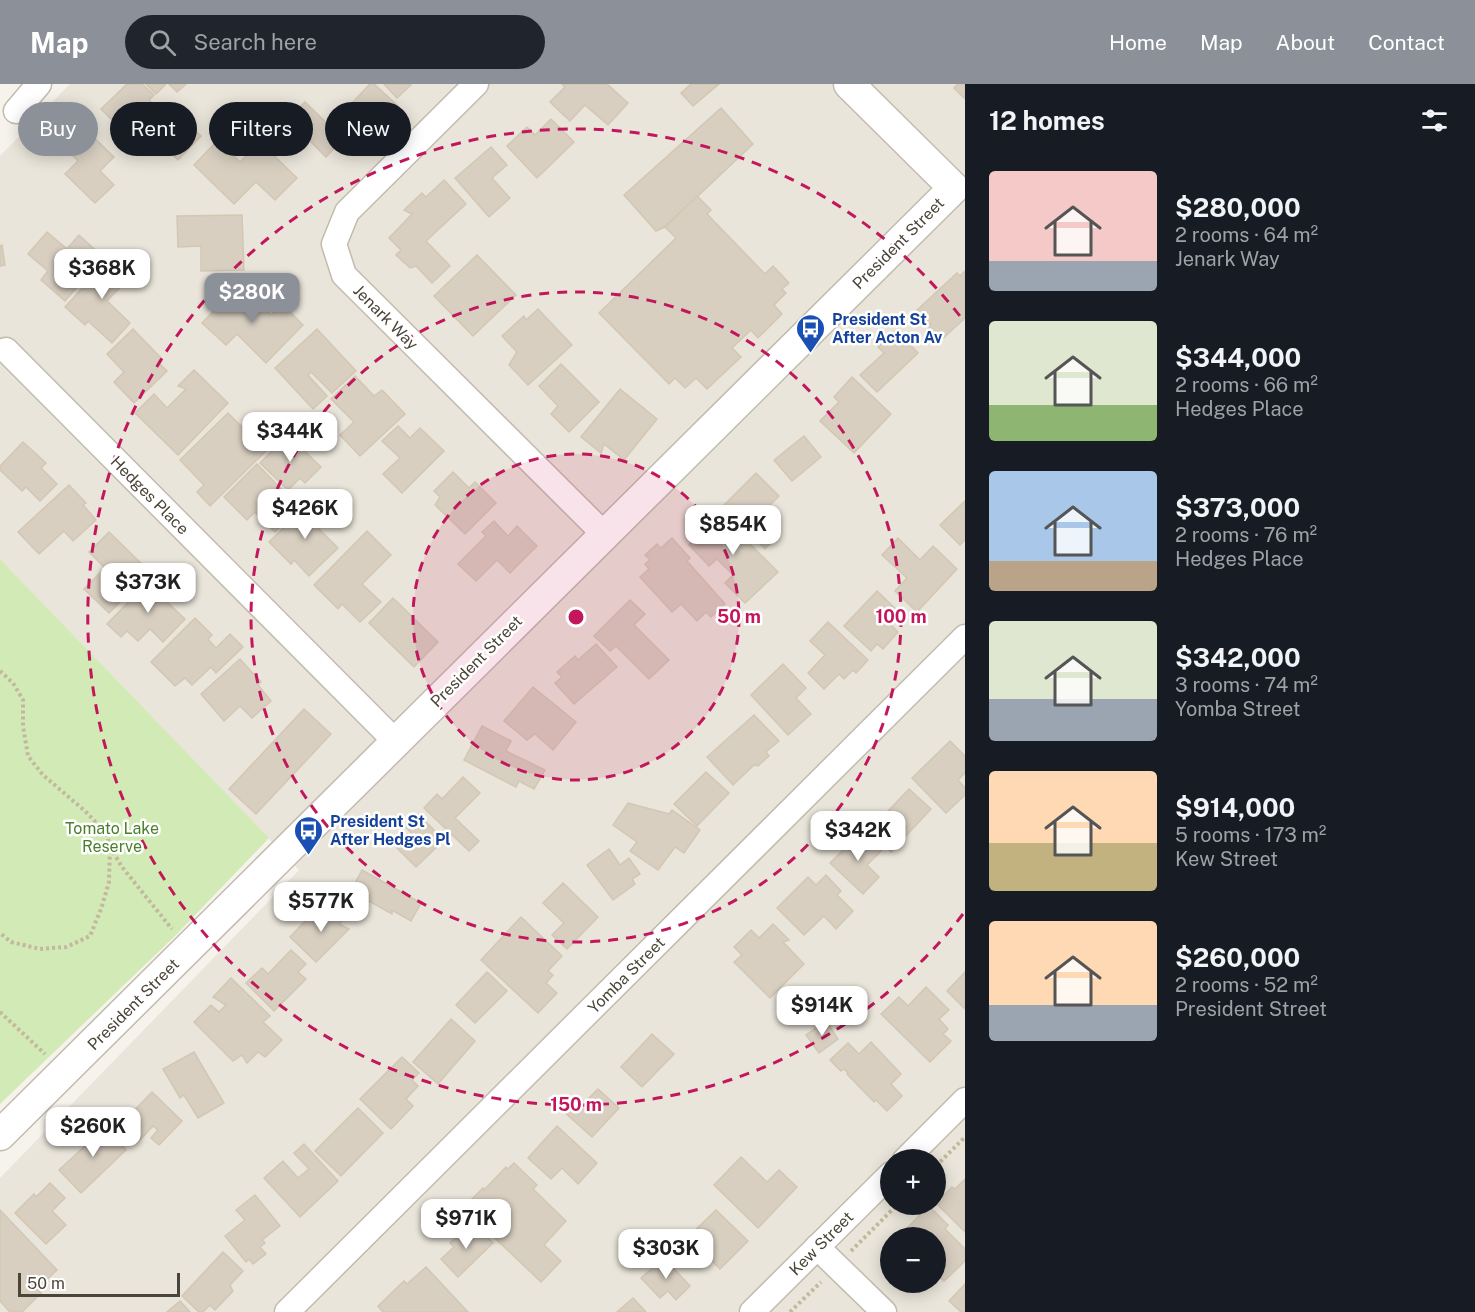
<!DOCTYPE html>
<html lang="en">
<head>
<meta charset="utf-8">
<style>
  :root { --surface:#171b24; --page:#20242c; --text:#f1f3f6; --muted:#9ea1a6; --accent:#8c9099 }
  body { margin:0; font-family:"Public Sans",sans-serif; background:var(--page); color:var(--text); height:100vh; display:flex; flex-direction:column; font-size:22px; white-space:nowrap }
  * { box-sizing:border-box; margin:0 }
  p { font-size:20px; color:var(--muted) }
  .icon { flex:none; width:33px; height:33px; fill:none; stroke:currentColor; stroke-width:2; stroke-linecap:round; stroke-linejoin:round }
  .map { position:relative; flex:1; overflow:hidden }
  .panel { display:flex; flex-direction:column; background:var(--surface); width:510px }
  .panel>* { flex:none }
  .guide { position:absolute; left:18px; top:18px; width:570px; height:54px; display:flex; gap:12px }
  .tools { position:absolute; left:880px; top:1065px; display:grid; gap:12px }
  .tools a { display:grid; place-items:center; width:66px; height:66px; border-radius:50%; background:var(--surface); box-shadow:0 3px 15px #0003; font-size:30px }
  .scale { position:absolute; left:18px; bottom:15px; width:162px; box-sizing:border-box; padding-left:6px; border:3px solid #4b4439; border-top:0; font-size:16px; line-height:21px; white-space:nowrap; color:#4b4439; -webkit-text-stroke:4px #fff; paint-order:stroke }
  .price { position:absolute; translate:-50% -51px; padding:0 14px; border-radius:12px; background:#fff; color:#222; font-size:20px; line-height:39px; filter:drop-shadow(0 2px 3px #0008) }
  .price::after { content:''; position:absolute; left:50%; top:36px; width:18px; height:14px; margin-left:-9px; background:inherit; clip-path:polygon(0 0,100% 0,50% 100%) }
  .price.selected { background:var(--accent); color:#fff }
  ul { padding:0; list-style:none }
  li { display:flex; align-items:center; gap:18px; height:150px; padding:0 24px }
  li span { display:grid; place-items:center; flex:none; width:168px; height:120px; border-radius:6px; color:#555 }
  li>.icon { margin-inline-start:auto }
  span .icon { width:72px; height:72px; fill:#fffc; stroke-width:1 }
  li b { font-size:26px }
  h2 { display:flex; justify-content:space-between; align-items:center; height:72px; padding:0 24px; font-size:26px }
  .chip { padding:0 21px; border-radius:27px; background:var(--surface); box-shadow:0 3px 15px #0003; font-size:21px; line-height:54px }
  .chip.selected { background:var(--accent); color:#fff }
  header { display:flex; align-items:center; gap:36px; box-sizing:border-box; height:84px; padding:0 30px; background:var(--accent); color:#fff }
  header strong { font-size:28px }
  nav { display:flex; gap:33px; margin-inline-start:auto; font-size:21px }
  .search { width:420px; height:54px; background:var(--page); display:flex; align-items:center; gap:15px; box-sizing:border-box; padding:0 21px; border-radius:33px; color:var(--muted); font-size:22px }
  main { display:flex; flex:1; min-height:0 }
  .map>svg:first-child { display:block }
</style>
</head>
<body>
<header>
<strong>Map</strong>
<div class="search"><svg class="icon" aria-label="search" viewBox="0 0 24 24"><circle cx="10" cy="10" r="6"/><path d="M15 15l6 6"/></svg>Search here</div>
<nav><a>Home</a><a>Map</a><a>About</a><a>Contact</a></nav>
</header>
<main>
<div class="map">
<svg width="965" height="1228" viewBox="0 0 965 1228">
  <rect width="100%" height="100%" fill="#f6f3ec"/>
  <path fill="#eae5da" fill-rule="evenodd" d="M70,0H965V1228H0V1094L299,786L0,475V72ZM891,1076H936V1120H891ZM891,1154H936V1198H891Z"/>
  <polygon fill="#d2eab5" points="0,475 269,754 176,851 0,1020"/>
  <g fill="#d8cfc1" stroke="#d3c7b4" stroke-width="1.5">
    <polygon points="127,0 142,0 154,11 149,16 164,31 146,49 129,31 118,42 101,25"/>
    <polygon points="146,0 166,0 156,10"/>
    <polygon points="169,0 186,0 177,8"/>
    <polygon points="370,0 374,0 397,21 377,42 372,37 357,53 337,35"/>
    <polygon points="384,0 409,0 411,1 397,14"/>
    <polygon points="562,0 607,0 628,19 608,41 585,21 570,37 550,18 565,3"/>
    <polygon points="691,0 719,0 693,22 681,9"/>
    <polygon points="958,0 965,0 965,15 954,4"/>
    <polygon points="305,18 343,55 326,73 306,53 297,68 276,47"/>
    <polygon points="721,24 753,60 665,143 656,147 624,111"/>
    <polygon points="175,28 201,52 178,76 153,52"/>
    <polygon points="551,35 574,58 537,94 507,62 527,43 535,51"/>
    <polygon points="78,38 114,73 100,87 114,101 95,119 65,90 78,77 59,58"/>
    <polygon points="218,56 240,78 260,58 297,94 275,116 256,98 234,120 194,81"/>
    <polygon points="491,63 507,81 492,94 510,114 489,133 455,94"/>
    <polygon points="444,96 466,120 426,157 450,182 432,199 416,182 410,184 396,171 401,166 389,154 412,130 404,126 422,109 426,113"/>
    <polygon points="697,112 711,126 707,130 765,190 773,182 789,199 782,205 786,209 774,221 782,230 758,254 751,246 732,264 741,273 707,305 696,294 685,304 675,294 669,300 599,229 676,154 665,143"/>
    <polygon points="242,131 244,186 201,187 201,162 178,163 177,132"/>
    <polygon points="47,148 67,165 79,151 103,173 65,217 41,196 48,187 28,170"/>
    <polygon points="2,161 5,181 0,182 0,162"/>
    <polygon points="113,171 133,190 107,217 130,239 112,259 88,237 85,241 65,223"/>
    <polygon points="477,171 516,211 473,252 434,212"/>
    <polygon points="965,187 965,234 938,259 926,247 931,242 917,226 957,189 960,192"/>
    <polygon points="240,200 271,231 282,220 303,241 266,279 237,250 226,261 202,239"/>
    <polygon points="538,225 572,261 528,301 509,281 517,268 502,252 524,232 526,236"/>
    <polygon points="133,245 161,274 158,278 167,287 134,319 114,298 124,288 107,270"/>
    <polygon points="317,245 356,287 332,309 311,288 308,291 327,312 313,325 275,284"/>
    <polygon points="896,246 918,269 877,308 860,291 884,269 878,263"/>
    <polygon points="561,280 599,318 569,348 551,330 558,322 539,302"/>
    <polygon points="194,286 228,319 178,371 135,329 154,310 167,324 186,305 178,302"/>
    <polygon points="355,292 374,312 382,306 405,330 360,372 340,351 354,338 331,315"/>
    <polygon points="852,293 891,330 854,369 820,337 839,318 834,313"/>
    <polygon points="620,305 657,335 624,376 604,360 601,369 581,353"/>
    <polygon points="228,329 266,367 210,422 197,408 204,401 180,376"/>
    <polygon points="398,342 410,354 420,344 444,367 402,409 383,390 400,374 382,357"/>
    <polygon points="288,351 321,383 305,399 300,394 288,406 260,379"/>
    <polygon points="804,352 821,373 792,397 774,376"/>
    <polygon points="23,358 46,379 41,384 57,400 40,417 26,403 22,407 0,386 0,382"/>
    <polygon points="257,380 286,410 281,415 295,428 275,448 255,428 247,436 224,413"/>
    <polygon points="453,388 469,404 475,398 496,419 465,450 435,421 440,413 434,407"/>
    <polygon points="756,389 779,412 760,431 780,450 765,465 722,423"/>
    <polygon points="69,401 86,419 83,421 96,436 73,457 64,447 39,470 18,448"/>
    <polygon points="965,417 965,456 960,461 940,441"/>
    <polygon points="310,418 329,436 319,445 338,464 309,492 294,476 291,480 269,458"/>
    <polygon points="715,425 778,488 745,519 725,499 733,491 717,475 709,482 689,461 703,446 698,442"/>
    <polygon points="494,437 508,452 517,442 537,462 510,489 497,476 476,497 458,480 486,452 482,448"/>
    <polygon points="367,447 391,471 362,500 381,518 360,538 342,520 338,525 314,501"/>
    <polygon points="109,448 150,488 109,529 84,505 105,484 89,468"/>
    <polygon points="672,454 690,474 687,477 725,520 711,533 706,528 697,537 681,520 672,528 640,493 649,485 645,480 650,476 645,471 657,460 661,464"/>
    <polygon points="898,454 920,476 933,462 957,485 917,528 895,507 907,494 882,471"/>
    <polygon points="153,493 171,511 165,516 185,535 163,558 150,545 138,557 127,547 121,553 107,540"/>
    <polygon points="877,507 900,529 890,540 898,548 883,565 877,560 871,567 844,542"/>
    <polygon points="393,514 438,558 414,583 369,539"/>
    <polygon points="630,516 645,530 634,541 669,576 649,595 616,562 610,567 594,552"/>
    <polygon points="195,534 212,551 208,555 216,564 230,550 243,563 216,589 211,583 192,601 185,594 175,602 151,578"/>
    <polygon points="828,538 868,576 856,589 853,586 844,595 839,590 824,605 808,589 825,571 810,557"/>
    <polygon points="596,560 617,583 574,620 555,599 562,593 557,588 575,572 578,576"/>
    <polygon points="240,575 261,598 258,601 271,617 252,634 240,622 224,637 201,610"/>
    <polygon points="783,580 806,604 796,614 811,630 788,651 751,611"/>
    <polygon points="533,603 576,638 553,666 535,650 527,656 504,637"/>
    <polygon points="304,625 331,650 256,730 229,705"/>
    <polygon points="754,631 779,657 766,668 769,672 758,682 754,681 733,701 707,673"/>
    <polygon points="482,642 511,657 506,667 545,686 534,705 519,697 516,703 464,676"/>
    <polygon points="950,657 965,672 965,689 958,696 965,704 965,711 946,729 912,694"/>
    <polygon points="706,688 729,709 697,742 674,720"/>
    <polygon points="463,693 480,709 455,734 479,757 469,767 424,724 437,710 442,715"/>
    <polygon points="909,705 931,725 891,768 869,747"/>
    <polygon points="628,719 669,730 672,726 700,746 684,769 675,763 658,786 630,767 637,758 613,741"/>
    <polygon points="418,730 444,756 416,783 397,764 412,750 405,742"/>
    <polygon points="863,746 883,765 867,781 879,793 863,810 830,779"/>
    <polygon points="609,765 620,781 629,774 640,790 632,795 635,800 613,816 587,781"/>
    <polygon points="362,786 421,819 411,837 392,826 392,830 351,807"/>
    <polygon points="826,791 841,807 837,811 853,827 836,845 824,832 804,851 777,824 808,793 816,801"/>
    <polygon points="563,799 598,833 567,865 552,851 564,839 543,819"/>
    <polygon points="333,819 347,832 339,840 349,845 316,878 290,853 309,833 314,838"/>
    <polygon points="521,833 562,872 548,887 553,891 546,899 557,909 538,929 481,876"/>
    <polygon points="773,840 789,856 783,858 804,880 770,914 734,878 742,871 734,863 751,846 759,854"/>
    <polygon points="291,866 306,880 298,888 306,895 274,927 246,899 262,884 268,890"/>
    <polygon points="487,888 507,907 475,939 456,921"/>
    <polygon points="965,888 965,925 947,907"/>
    <polygon points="231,894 270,932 263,938 282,956 265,973 258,968 247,979 242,971 233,977 194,938 211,921 219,928 226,921 213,913"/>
    <polygon points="926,903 949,926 939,935 948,945 943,950 951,957 930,978 881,930 899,913 908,922"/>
    <polygon points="451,935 475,957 438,1000 413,978"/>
    <polygon points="826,937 838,955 819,969 806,951"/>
    <polygon points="652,950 674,970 642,1003 621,983"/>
    <polygon points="871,958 901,990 891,1000 902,1012 887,1027 876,1016 874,1018 847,990 848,989 844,985 841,987 830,976 848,959 859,970"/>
    <polygon points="194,968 224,1019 198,1034 184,1011 180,1014 163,985"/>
    <polygon points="402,973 419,989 412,996 418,1002 406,1015 413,1022 391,1045 360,1015"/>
    <polygon points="598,1005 619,1024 592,1053 562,1026 574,1012 590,1027 592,1025 585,1018"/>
    <polygon points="152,1008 182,1037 159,1061 151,1054 158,1046 153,1042 137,1059 113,1037 119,1030 125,1036"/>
    <polygon points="358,1024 383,1049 341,1092 315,1067"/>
    <polygon points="101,1039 126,1066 81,1109 59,1086 87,1060 83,1056"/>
    <polygon points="557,1042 597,1079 578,1100 562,1084 551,1095 528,1074"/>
    <polygon points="304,1060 338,1097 300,1133 264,1094 283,1077 298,1094 309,1085 294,1069"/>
    <polygon points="741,1073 767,1098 779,1086 797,1103 758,1144 714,1101"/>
    <polygon points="514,1079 537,1101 533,1105 566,1137 544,1161 561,1177 541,1198 478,1138 481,1135 475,1129 478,1126 469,1118 483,1104 484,1106 506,1083 508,1085"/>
    <polygon points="965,1095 965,1148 938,1121 944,1115 942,1113 952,1103 955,1105"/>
    <polygon points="50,1099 65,1114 52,1127 66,1141 46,1160 15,1129 34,1110 36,1113"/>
    <polygon points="255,1111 280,1142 262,1156 265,1159 260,1163 266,1170 253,1180 249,1175 246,1178 225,1152 245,1136 236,1126"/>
    <polygon points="929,1122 948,1141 945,1145 965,1165 965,1177 944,1197 936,1190 936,1154 897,1154"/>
    <polygon points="0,1126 57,1186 39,1203 31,1194 28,1196 41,1209 22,1228 10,1228 0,1217"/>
    <polygon points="716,1126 748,1157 720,1185 688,1153"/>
    <polygon points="475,1140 493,1159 458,1193 441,1175 454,1163 450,1159 463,1146 465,1149"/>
    <polygon points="223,1168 243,1187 230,1201 233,1207 215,1226 210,1221 203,1228 199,1228 182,1212"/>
    <polygon points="664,1174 690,1202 676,1216 668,1207 660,1214 641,1194"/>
    <polygon points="426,1183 468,1228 383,1228 378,1222 404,1197 407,1200"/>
    <polygon points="965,1200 965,1228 961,1228 949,1217"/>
    <polygon points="633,1214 646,1228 617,1228"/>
    <polygon points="180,1217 190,1228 167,1228"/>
  </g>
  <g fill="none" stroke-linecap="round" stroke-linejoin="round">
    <defs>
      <g id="minor">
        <polyline points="476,0 347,128 334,160 344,191 604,450"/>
        <polyline points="16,27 39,0"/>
        <polyline points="6,266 395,657"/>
        <polyline points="905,1076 965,1016"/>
        <polyline points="817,1163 884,1228"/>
        <polyline points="287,1228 965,553"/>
        <polyline points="752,1228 891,1090"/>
      </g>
      <polyline id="tertiary" points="0,1051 954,104 849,0"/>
    </defs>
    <use href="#minor" stroke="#c2bbae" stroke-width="27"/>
    <use href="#tertiary" stroke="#c2bbae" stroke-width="33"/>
    <g stroke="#c4b79f" stroke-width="4" stroke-dasharray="3 3" stroke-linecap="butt">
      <polyline points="0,587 13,599 23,616 23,642 28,672 43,691 85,727 106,749 110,763 109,798 101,825 90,852 66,863 40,865 11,858 0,849"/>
      <polyline points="110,763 122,783 172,845"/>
      <polyline points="0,928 45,970"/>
      <polyline points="936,1082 965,1053"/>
      <polyline points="851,1167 898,1120"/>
      <polyline points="790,1228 821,1198"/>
    </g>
    <use href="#minor" stroke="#fff" stroke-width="24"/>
    <use href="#tertiary" stroke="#fff" stroke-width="30"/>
  </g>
  <circle cx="576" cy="533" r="163" fill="#c2185b" fill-opacity=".12"/>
  <g fill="none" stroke="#c2185b" stroke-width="3" stroke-dasharray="10 8">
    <circle cx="576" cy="533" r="163"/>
    <circle cx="576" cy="533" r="325"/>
    <path d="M963 830A488 488 0 1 1 963 236"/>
  </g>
  <defs>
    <symbol id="bus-pin" viewBox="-11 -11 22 30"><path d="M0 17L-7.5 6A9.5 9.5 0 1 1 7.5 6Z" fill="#1a4fb4" stroke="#fff"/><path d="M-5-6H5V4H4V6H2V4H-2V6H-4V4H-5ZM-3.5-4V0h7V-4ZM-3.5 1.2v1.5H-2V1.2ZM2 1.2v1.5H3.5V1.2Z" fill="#fff"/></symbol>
  </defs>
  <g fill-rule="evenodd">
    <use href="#bus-pin" x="794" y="228" width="33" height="45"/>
    <use href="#bus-pin" x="292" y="730" width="33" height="45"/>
  </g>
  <g text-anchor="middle" stroke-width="5" stroke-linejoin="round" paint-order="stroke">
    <g font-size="16" fill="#4b4439" stroke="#fff">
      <text transform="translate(898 159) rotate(-45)" y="6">President Street</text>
      <text transform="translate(386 233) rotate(45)" y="6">Jenark Way</text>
      <text transform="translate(150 411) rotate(45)" y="6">Hedges Place</text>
      <text transform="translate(476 577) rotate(-45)" y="6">President Street</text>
      <text transform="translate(626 891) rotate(-45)" y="6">Yomba Street</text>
      <text transform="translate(133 920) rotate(-45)" y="6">President Street</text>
      <text transform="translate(821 1159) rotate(-45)" y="6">Kew Street</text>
    </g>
    <g font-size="16" font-weight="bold" fill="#164399" stroke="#fff" text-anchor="start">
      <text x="832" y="241">President St<tspan x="832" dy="18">After Acton Av</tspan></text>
      <text x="330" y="743">President St<tspan x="330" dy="18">After Hedges Pl</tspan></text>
    </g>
    <g font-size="16" fill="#4a7f2a" stroke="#fff">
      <text x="112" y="750">Tomato Lake<tspan x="112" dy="18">Reserve</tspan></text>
    </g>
  </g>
  <circle cx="576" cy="533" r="9" fill="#c2185b" stroke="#fff" stroke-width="3"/>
  <g font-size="18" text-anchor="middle" font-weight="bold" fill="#c2185b" stroke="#fff" stroke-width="5" stroke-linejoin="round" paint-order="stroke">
    <text x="739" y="539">50 m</text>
    <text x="901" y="539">100 m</text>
    <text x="576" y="1027">150 m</text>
  </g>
</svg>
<div class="tools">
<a>+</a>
<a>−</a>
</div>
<div class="scale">50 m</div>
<b class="price" style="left:102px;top:216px">$368K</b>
<b class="price selected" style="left:252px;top:240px">$280K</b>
<b class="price" style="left:290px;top:379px">$344K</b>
<b class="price" style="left:305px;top:456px">$426K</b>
<b class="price" style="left:733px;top:472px">$854K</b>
<b class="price" style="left:148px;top:530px">$373K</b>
<b class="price" style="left:858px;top:778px">$342K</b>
<b class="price" style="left:321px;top:849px">$577K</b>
<b class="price" style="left:822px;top:953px">$914K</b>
<b class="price" style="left:93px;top:1074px">$260K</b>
<b class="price" style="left:466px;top:1166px">$971K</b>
<b class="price" style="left:666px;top:1196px">$303K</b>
<div class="guide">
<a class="chip selected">Buy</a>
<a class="chip">Rent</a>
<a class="chip">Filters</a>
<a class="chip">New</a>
</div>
</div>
<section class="panel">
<h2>12 homes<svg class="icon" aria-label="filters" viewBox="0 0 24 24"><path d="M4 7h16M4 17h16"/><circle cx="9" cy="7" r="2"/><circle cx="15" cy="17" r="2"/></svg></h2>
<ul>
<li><span style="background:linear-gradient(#f6c9c9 75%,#9aa5b1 0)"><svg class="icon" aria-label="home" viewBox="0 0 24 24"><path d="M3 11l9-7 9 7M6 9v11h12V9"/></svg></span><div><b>$280,000</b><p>2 rooms · 64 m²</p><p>Jenark Way</p></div></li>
<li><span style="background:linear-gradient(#dfe7d0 70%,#8fb573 0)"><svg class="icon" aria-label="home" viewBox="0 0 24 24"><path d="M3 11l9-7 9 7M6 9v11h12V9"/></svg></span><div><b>$344,000</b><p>2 rooms · 66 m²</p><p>Hedges Place</p></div></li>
<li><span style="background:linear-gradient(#a9c7e8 75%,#b9a48a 0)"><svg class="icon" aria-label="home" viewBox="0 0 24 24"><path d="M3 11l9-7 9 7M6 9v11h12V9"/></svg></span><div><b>$373,000</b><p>2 rooms · 76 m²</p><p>Hedges Place</p></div></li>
<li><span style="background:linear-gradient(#dfe7d0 65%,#9aa5b1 0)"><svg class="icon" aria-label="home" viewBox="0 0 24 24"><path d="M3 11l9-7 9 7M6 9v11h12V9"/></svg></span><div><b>$342,000</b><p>3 rooms · 74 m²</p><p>Yomba Street</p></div></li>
<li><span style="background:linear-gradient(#ffd9b3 60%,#c2b280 0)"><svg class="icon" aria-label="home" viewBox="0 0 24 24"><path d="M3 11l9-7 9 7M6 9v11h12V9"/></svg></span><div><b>$914,000</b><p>5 rooms · 173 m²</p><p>Kew Street</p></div></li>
<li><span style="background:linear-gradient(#ffd9b3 70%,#9aa5b1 0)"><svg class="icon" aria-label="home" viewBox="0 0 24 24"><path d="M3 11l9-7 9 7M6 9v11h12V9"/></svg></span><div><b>$260,000</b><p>2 rooms · 52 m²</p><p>President Street</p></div></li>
</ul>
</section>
</main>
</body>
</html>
